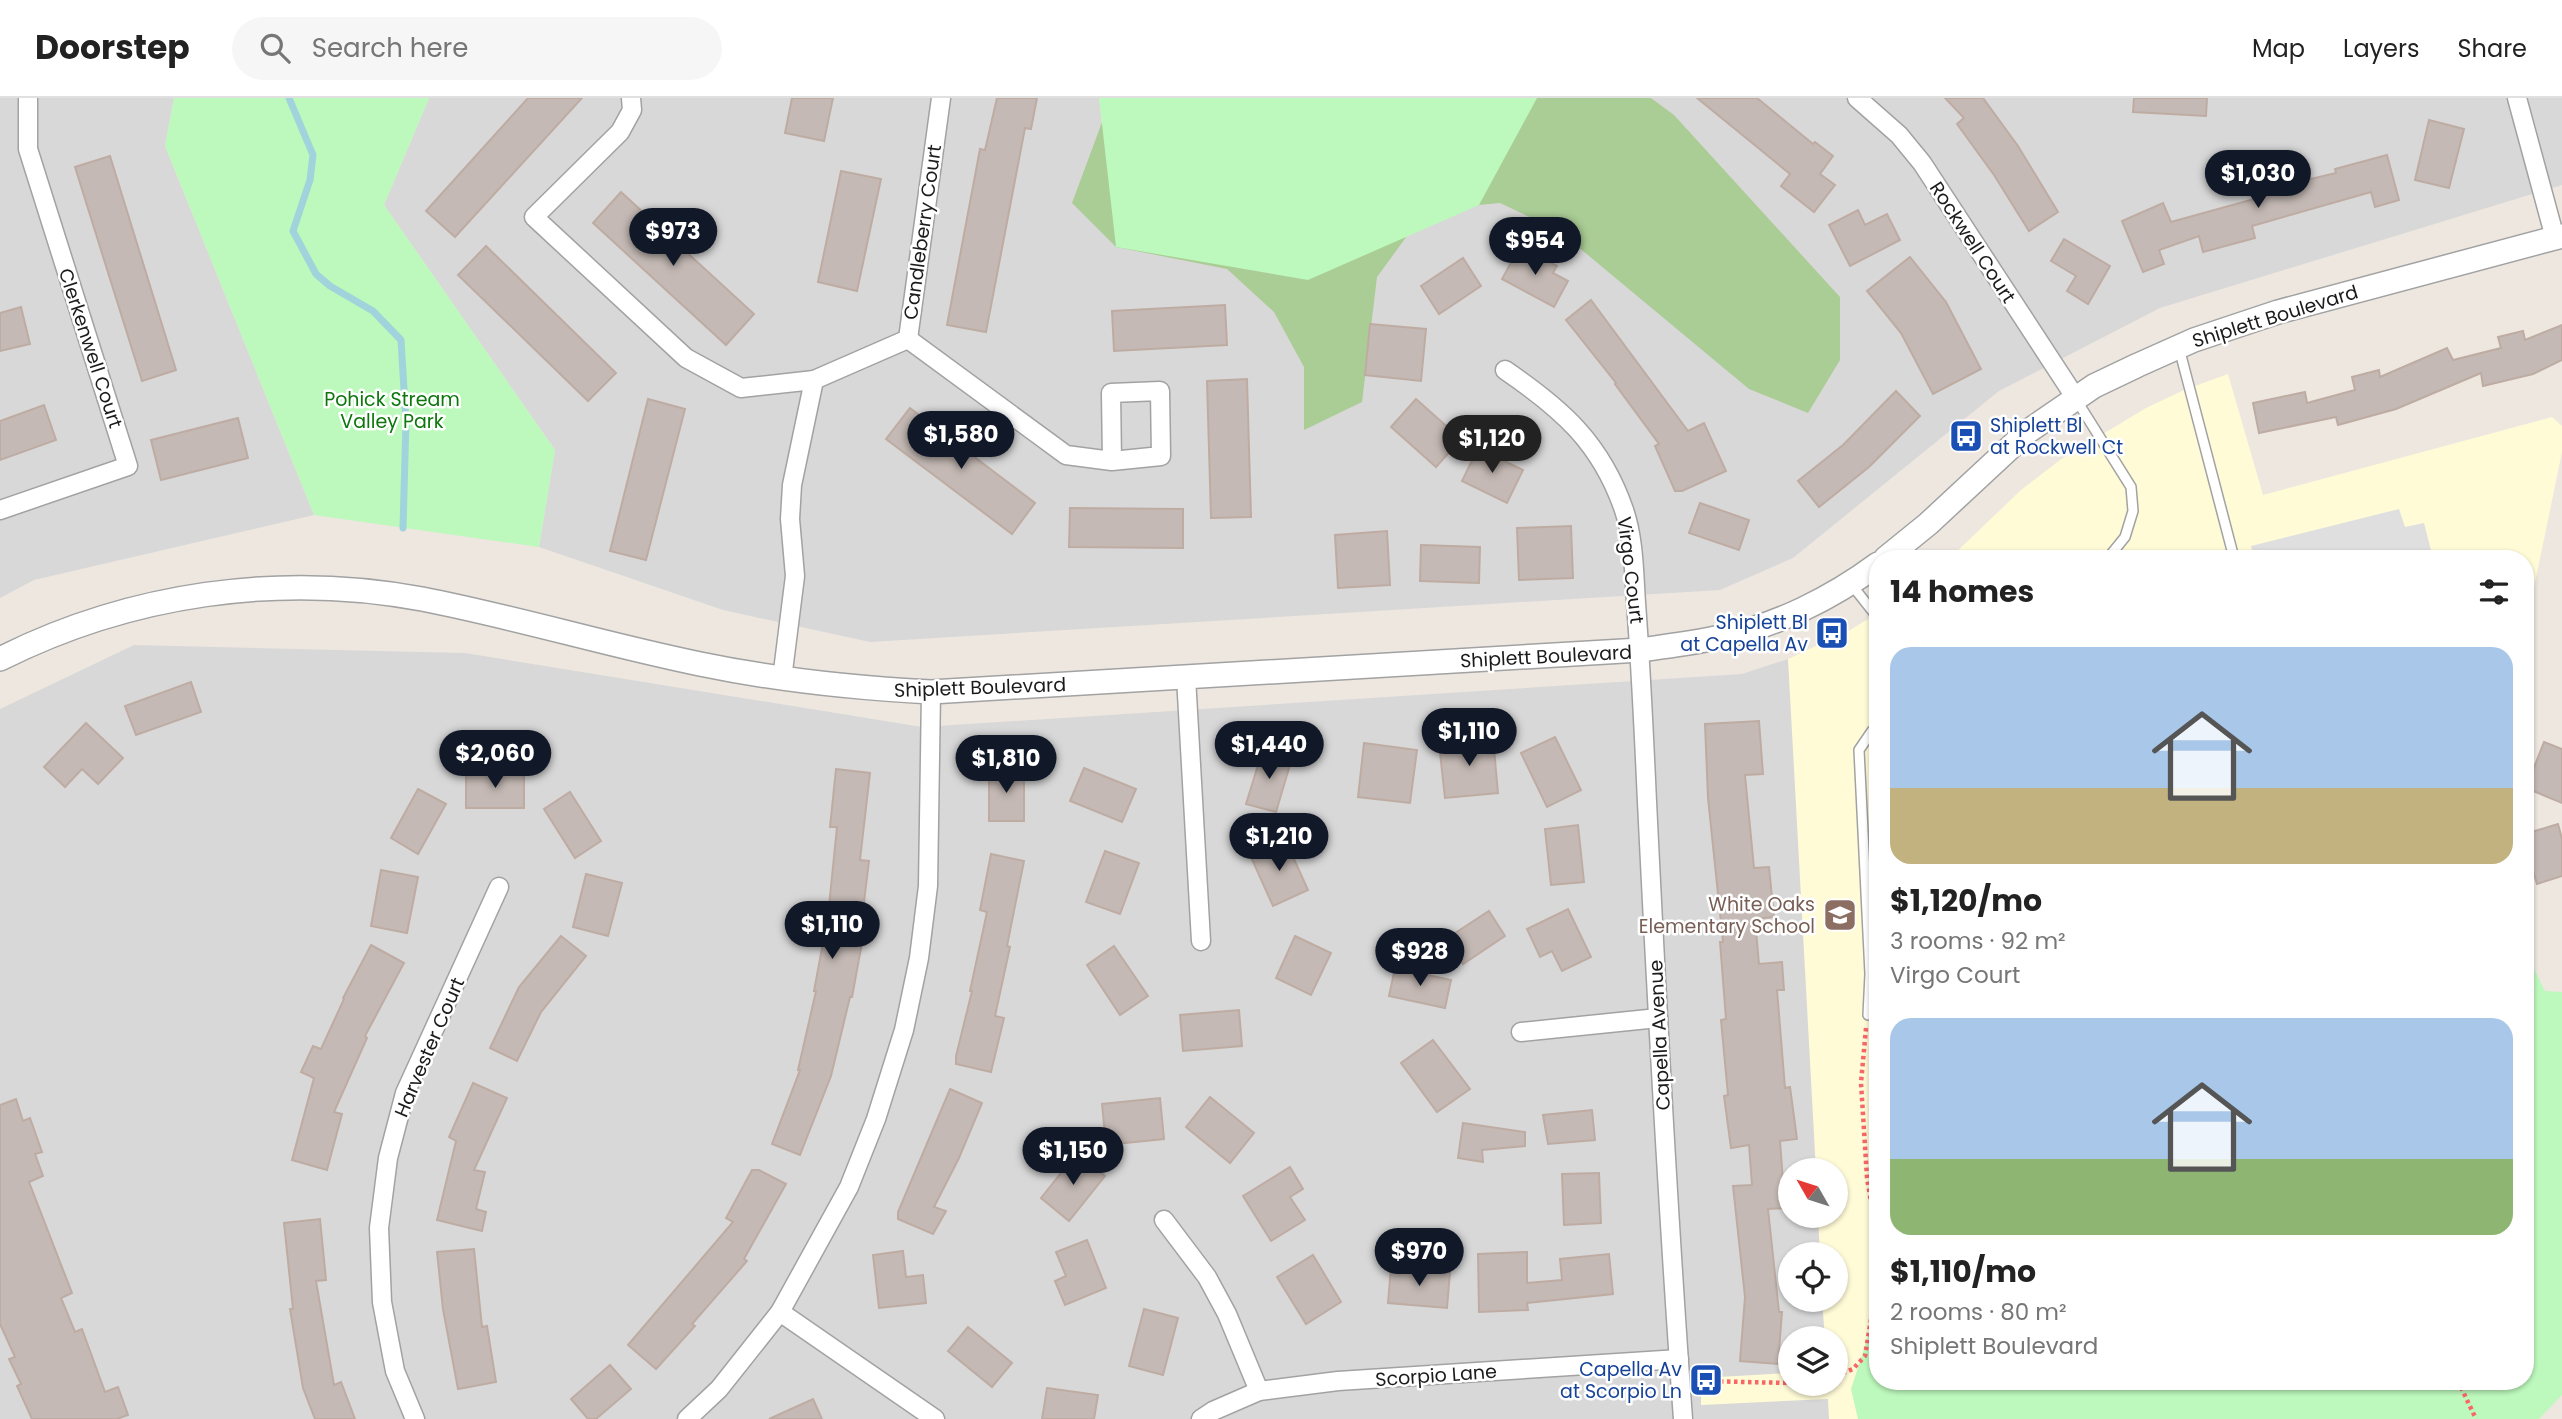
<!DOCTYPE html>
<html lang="en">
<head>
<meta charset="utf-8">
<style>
  :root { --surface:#fff; --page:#f6f6f6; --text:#222; --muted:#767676; --line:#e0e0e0; --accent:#111827 }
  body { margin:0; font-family:Poppins,sans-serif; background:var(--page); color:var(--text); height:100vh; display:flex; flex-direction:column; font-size:26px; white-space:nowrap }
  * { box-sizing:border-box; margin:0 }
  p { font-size:23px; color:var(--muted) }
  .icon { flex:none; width:38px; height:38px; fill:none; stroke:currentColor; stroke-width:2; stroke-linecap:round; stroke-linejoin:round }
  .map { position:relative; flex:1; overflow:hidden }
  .sheet { position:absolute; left:1869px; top:452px; width:665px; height:840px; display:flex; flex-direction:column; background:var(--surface); border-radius:28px; box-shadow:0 2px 5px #0004 }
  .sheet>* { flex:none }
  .needle { width:46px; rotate:309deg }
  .buttons { position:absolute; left:1778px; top:1060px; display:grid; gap:14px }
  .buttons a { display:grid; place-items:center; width:70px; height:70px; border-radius:50%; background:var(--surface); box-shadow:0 2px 5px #0004; font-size:35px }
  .price { position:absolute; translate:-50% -60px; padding:0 16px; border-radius:24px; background:var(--accent); color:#fff; font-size:23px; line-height:46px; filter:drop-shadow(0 2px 4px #0008) }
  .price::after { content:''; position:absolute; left:50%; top:42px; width:21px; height:16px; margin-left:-10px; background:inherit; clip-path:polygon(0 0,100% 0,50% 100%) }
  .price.active { background:#222; color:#fff }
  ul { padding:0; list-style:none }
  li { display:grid; align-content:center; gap:14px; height:371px; padding:0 21px }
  li span { display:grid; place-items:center; height:217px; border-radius:21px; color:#555 }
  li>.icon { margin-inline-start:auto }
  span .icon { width:126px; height:126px; fill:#fffc; stroke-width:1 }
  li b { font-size:30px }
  h2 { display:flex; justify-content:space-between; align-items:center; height:84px; padding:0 21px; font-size:30px }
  header { display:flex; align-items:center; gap:42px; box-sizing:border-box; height:98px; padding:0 35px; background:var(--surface); border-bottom:2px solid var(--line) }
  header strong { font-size:33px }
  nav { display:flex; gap:38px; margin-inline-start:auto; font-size:24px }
  .search { width:490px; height:63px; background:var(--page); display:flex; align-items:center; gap:18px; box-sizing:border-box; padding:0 24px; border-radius:38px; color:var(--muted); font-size:26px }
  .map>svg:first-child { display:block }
</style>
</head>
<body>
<header>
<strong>Doorstep</strong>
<div class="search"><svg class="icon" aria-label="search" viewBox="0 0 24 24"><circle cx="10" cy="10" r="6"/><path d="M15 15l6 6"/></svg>Search here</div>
<nav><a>Map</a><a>Layers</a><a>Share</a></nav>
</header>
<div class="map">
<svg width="2562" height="1321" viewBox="0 0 2562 1321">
  <rect width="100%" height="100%" fill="#ede7e0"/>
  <g fill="#d9d8d8" fill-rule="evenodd">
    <polygon points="0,0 174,0 165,48 314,417 34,482 0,500"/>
    <polygon points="429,0 1099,0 1116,148 1537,0 2562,0 2562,87 2160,210 1999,293 1793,460 1720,492 870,544 723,512 539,449 555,352 384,107"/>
    <path d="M134,547L465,555L922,629L1742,576L1788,561L1878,1133L1858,1321H0V611ZM1790,1073H1836V1118H1790ZM1790,1157H1836V1202H1790ZM1790,1241H1836V1286H1790Z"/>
  </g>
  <g fill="#fffbd7">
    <polygon points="2228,276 2263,397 2552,319 2562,328 2562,354 2525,533 2525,460 1950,460 2021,392 2060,362 2146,310 2184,292"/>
    <polygon points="1878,515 1878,1283 2325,1321 1829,1321 1828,1301 1701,1307 1701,1280 1790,1275 1790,1286 1836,1286 1836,1241 1825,1241 1822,1202 1836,1202 1836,1157 1820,1157 1818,1118 1836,1118 1836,1073 1816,1073 1788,561 1850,532"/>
  </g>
  <polygon fill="#aacc95" points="1111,0 1651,0 1674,17 1840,199 1840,262 1808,315 1749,291 1559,133 1500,105 1479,107 1415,127 1377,179 1362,304 1304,332 1304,269 1274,214 1227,171 1116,149 1072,105"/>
  <g fill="#bdf8bc">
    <polygon points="174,0 429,0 384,107 555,352 539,449 314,417 165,48"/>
    <polygon points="1099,0 1537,0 1479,107 1308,182 1116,149"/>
    <polygon points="2525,853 2545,893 2562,894 2562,1297 2539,1321 1858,1321 1851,1291 1878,1208 1878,1283 2525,1283"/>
  </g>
  <polygon fill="#dfdfdf" points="2399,411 2405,429 2424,425 2433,460 2254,460 2251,448"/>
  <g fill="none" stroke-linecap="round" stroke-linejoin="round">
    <polyline stroke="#a0d3db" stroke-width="7" points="289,0 313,57 310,82 293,133 316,176 330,188 373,213 401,242 406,324 403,430"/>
  </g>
  <g fill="#c4b9b4" stroke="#beaca3" stroke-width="2">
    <polygon points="528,0 582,0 455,139 426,113"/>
    <polygon points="792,0 833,0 824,43 785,35"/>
    <polygon points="997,0 1037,0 1031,31 1025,30 986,234 947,227 980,51 985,52"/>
    <polygon points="1697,0 1757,0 1813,46 1815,44 1833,58 1820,76 1835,87 1814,114 1781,88 1790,76"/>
    <polygon points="1945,0 1983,0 2018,48 2058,114 2029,133 1994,77 1957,26 1964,20"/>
    <polygon points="2134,0 2207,0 2206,18 2133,14"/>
    <polygon points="2429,22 2464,31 2449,90 2415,82"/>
    <polygon points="2387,57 2399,102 2375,109 2371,94 2252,128 2255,140 2203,154 2199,138 2159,152 2164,166 2143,174 2122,123 2163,105 2171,124 2265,98 2262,85 2292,76 2294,85 2336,75 2335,71"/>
    <polygon points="110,58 176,272 142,283 75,69"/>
    <polygon points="841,73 881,81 857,193 818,184"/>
    <polygon points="621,94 754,216 726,247 593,125"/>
    <polygon points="1858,112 1865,127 1887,116 1900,142 1850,168 1829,127"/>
    <polygon points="2064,141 2110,168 2088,206 2067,193 2076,178 2051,163"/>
    <polygon points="486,148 616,275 588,303 458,177"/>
    <polygon points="1520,148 1557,168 1553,175 1568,183 1554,209 1502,181"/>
    <polygon points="1910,159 1946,204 1981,271 1933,296 1901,235 1867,193"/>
    <polygon points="1463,160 1481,188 1439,216 1421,188"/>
    <polygon points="1591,202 1688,333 1704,325 1726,373 1682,393 1675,393 1655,348 1659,346 1615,286 1616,285 1566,222"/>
    <polygon points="1225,207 1227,247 1114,253 1112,213"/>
    <polygon points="21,209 30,246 0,253 0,215"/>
    <polygon points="1370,226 1426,231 1421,283 1365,277"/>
    <polygon points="2562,227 2562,262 2533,276 2483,288 2481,275 2396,311 2338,327 2336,319 2259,335 2253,305 2305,294 2307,305 2355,292 2352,279 2379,272 2380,279 2447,250 2453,262 2501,250 2498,239 2523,233 2525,242"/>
    <polygon points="1247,281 1251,419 1211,420 1207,283"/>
    <polygon points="1896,293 1920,318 1869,369 1819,409 1798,383 1843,347"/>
    <polygon points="648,301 685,311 646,462 610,453"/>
    <polygon points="1416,301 1461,341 1436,369 1391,329"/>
    <polygon points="44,307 56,342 0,362 0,323"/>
    <polygon points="910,310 1035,405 1012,436 886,341"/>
    <polygon points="238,320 248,360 161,382 151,342"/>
    <polygon points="1478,350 1523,372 1507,405 1462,383"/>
    <polygon points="1700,405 1749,422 1739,452 1689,435"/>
    <polygon points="1070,410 1183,411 1183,450 1069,449"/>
    <polygon points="1571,428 1573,480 1519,482 1517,430"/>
    <polygon points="1387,433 1390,487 1338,490 1335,437"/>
    <polygon points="1421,447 1480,449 1479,485 1420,483"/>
    <polygon points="191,584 201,614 136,637 125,608"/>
    <polygon points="1759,623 1763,676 1745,677 1754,770 1769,769 1774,819 1755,821 1759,866 1782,864 1784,892 1777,892 1785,990 1790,989 1797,1041 1780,1043 1785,1110 1768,1111 1779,1214 1782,1214 1778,1266 1740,1263 1745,1199 1733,1088 1752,1087 1749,1047 1731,1050 1724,998 1728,997 1721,922 1726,921 1720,844 1723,844 1708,700 1705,626"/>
    <polygon points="86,625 123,660 98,686 82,671 65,689 44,669"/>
    <polygon points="1555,639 1581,692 1547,709 1521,655"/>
    <polygon points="1493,640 1498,695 1445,700 1439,646"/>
    <polygon points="2544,644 2562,651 2562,705 2526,690"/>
    <polygon points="1364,645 1417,652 1410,705 1358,699"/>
    <polygon points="1263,651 1292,660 1276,714 1246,706"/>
    <polygon points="1084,670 1136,691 1122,724 1070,703"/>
    <polygon points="836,671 870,675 860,762 869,763 859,845 862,845 852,899 850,899 831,978 800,1057 772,1046 800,972 798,972 816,893 814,893 828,818 837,729 830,729"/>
    <rect x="989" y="672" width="35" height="51"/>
    <rect x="466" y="674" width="58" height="36"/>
    <polygon points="418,691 446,706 418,756 391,740"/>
    <polygon points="570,694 601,743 575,760 544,711"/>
    <polygon points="2558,726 2562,741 2562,778 2537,786 2525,746 2525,736"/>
    <polygon points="1578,727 1584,784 1551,787 1545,731"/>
    <polygon points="1285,741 1308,792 1273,808 1250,757"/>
    <polygon points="1105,753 1139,765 1120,816 1086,804"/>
    <polygon points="991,756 1024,763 1007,848 1010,849 995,918 1004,920 991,974 956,966 956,958 972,893 970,893 987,814 980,812"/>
    <polygon points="381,772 418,779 407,835 371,828"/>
    <polygon points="586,776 622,785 608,838 573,829"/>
    <polygon points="1568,811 1591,859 1562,873 1552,853 1540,859 1527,831"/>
    <polygon points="1489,813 1505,838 1463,866 1446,841"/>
    <polygon points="561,838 586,858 541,914 517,963 490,950 519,889"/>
    <polygon points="1295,838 1331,855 1311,897 1276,880"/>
    <polygon points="371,847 404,865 365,938 367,940 334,1014 342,1016 327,1072 292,1062 314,980 301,974 313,948 321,951 344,901 343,900"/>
    <polygon points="1114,848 1148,898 1120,917 1087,867"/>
    <polygon points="1395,870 1451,882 1445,910 1389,898"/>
    <polygon points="1239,912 1242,948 1183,953 1180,917"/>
    <polygon points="1433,942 1470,991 1437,1014 1401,965"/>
    <polygon points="473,985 507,1000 474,1072 485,1074 476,1111 486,1114 482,1133 437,1122 456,1043 449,1039"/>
    <polygon points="950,991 982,1005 959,1060 934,1109 946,1113 933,1136 898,1121 898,1114"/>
    <polygon points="1210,999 1254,1035 1230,1065 1186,1029"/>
    <polygon points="1160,1000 1164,1041 1106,1047 1102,1006"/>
    <polygon points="16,1001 23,1023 30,1020 42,1054 35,1056 43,1078 29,1084 72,1195 61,1200 75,1234 82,1231 105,1294 118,1289 128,1317 117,1321 32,1321 17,1288 21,1286 9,1261 15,1259 0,1226 0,1007"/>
    <polygon points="1592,1012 1595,1042 1548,1046 1543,1017"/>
    <polygon points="1463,1025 1525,1034 1525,1048 1482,1052 1483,1064 1458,1060"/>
    <polygon points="1077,1055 1105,1078 1069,1123 1041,1100"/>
    <polygon points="1290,1069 1303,1091 1290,1099 1305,1122 1271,1143 1243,1098"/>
    <polygon points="752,1072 759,1072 786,1086 744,1161 747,1163 692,1226 695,1228 656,1271 628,1247 733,1124 726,1120"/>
    <polygon points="1599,1075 1601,1125 1564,1127 1562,1076"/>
    <polygon points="320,1121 326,1182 316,1183 334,1287 341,1284 355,1321 315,1321 303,1290 290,1211 293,1211 284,1125"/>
    <polygon points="1087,1142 1106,1190 1065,1207 1055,1183 1066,1178 1056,1154"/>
    <polygon points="474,1151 482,1229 487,1228 496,1284 458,1291 443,1211 437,1154"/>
    <polygon points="903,1153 906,1179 923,1177 926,1205 879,1210 873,1157"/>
    <polygon points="1527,1154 1527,1185 1562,1182 1560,1161 1609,1156 1613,1196 1527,1205 1528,1212 1479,1214 1478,1156"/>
    <polygon points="1313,1157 1341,1204 1306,1226 1277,1179"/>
    <polygon points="1391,1169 1450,1174 1447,1210 1388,1205"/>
    <polygon points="1144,1211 1178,1220 1163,1277 1129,1268"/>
    <polygon points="968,1229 1012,1265 992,1289 948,1253"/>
    <polygon points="610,1267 631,1291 596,1321 588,1321 571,1301"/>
    <polygon points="1047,1290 1098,1297 1094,1321 1042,1321"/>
    <polygon points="813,1301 822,1321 769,1321"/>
  </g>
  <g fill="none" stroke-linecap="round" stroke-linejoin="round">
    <defs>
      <g id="service">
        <polyline points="2179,250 2234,460"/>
        <polyline points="2077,303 2131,389 2133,413 2125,439 2108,460"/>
        <polyline points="1851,486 1878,520"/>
        <polyline points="1868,917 1870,876 1859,652 1872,633 1878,629"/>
      </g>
      <g id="minor">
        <polyline points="631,0 632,12 620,34 534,119 686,260 741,290 814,282 908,241 941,0"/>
        <polyline points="1857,0 1899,37 1922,65 2075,299"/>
        <polyline points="2517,0 2555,140"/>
        <polyline points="908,241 1066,357 1112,363 1161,358 1160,293 1111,295 1112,363"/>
        <path d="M1505,272C1562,311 1601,345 1624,412C1634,441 1634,475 1636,505C1641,571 1644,637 1647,704C1657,909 1668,1115 1683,1321"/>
        <polyline points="0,412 128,368 28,51 28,0"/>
        <polyline points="1186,579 1201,843"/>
        <polyline points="782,581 795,478 790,421 792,387 814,282"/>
        <polyline points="1521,934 1658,920"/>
        <polyline points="1164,1122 1207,1179 1227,1216 1259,1293"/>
        <polyline points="780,1214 935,1321"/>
        <polyline points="415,1321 395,1273 382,1204 379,1130 388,1060 405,995 499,789"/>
        <polyline points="687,1321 719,1291 780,1214 849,1089 876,1021 904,932 919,860 928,788 931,594"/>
        <polyline points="1201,1321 1213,1313 1259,1293 1338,1283 1679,1261"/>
      </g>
      <g id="tertiary">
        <polyline points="1886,460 1928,426 2027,334 2094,288 2138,267 2194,242 2278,214 2562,138"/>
        <path d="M0,561C129,496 279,474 422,501C515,519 607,547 700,566C777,582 853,590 931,594L1640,552C1667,548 1694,545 1721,539C1776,528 1832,500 1878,466"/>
      </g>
    </defs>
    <use href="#service" stroke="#a2a2a2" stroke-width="12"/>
    <use href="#minor" stroke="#a2a2a2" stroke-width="21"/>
    <use href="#tertiary" stroke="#a2a2a2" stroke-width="26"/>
    <g stroke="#f86766" stroke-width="4.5" stroke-dasharray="3.5 3.5" stroke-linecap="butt">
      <polyline points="1866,930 1861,985 1867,1080 1878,1145"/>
      <polyline points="1836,1278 1853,1271 1865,1258 1878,1178"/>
      <polyline points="1699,1283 1790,1285"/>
      <polyline points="2458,1283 2476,1321"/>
    </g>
    <use href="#service" stroke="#fff" stroke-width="9"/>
    <use href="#minor" stroke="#fff" stroke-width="18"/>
    <use href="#tertiary" stroke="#fff" stroke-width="23"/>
  </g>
  <defs>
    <symbol id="bus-square" viewBox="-11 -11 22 22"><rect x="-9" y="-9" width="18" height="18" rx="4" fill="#1a4fb4" stroke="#fff"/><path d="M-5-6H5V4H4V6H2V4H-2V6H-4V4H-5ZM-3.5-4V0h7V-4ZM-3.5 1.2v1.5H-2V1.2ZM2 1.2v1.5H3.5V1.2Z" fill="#fff"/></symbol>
    <symbol id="school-square" viewBox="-11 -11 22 22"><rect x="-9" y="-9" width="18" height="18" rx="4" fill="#8d6e63" stroke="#fff"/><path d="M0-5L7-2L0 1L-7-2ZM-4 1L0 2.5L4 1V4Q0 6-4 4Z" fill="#fff"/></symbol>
  </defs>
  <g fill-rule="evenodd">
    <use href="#bus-square" x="1947" y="319" width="38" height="38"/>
    <use href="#bus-square" x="1813" y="516" width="38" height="38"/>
    <use href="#school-square" x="1821" y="798" width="38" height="38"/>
    <use href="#bus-square" x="1687" y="1263" width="38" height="38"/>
  </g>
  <g text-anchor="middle" stroke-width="5" stroke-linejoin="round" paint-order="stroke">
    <g font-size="19" fill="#1b1b1b" stroke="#fff">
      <text transform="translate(922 134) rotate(-82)" y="7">Candleberry Court</text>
      <text transform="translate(1973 144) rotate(57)" y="7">Rockwell Court</text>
      <text transform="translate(2275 218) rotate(-17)" y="7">Shiplett Boulevard</text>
      <text transform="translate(91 250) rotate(72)" y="7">Clerkenwell Court</text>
      <text transform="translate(1631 472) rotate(83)" y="7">Virgo Court</text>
      <text transform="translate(1546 558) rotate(-3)" y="7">Shiplett Boulevard</text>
      <text transform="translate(980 589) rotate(-2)" y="7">Shiplett Boulevard</text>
      <text transform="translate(1659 937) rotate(-93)" y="7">Capella Avenue</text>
      <text transform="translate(429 949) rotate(-67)" y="7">Harvester Court</text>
      <text transform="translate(1436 1277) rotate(-4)" y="7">Scorpio Lane</text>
    </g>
    <g font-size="19" fill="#0d760c" stroke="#fff">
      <text x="392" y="308">Pohick Stream<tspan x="392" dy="22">Valley Park</tspan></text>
    </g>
    <g font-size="19" fill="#164399" stroke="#fff" text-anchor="end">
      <text x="1990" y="334" text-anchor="start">Shiplett Bl<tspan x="1990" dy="22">at Rockwell Ct</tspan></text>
      <text x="1808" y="531">Shiplett Bl<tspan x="1808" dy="22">at Capella Av</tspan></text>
      <text x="1682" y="1278">Capella Av<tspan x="1682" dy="22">at Scorpio Ln</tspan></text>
    </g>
    <g font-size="19" fill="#785e54" stroke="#fff" text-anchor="end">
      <text x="1815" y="813">White Oaks<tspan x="1815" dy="22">Elementary School</tspan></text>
    </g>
  </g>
</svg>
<div class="buttons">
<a><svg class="needle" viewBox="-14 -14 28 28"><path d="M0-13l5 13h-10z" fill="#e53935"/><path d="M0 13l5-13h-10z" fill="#767676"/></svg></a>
<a><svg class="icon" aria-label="locate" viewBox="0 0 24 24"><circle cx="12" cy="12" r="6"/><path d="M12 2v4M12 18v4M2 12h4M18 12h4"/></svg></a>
<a><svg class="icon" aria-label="layers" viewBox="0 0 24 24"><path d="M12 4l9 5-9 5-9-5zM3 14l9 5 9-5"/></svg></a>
</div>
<b class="price" style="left:2258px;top:112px">$1,030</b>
<b class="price" style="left:673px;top:170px">$973</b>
<b class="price" style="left:1535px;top:179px">$954</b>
<b class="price" style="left:961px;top:373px">$1,580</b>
<b class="price active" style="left:1492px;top:377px">$1,120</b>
<b class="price" style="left:1469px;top:670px">$1,110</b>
<b class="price" style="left:1269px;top:683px">$1,440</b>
<b class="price" style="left:495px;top:692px">$2,060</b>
<b class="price" style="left:1006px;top:697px">$1,810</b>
<b class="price" style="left:1279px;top:775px">$1,210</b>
<b class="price" style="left:832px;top:863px">$1,110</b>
<b class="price" style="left:1420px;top:890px">$928</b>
<b class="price" style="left:1073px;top:1089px">$1,150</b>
<b class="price" style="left:1419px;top:1190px">$970</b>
<section class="sheet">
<h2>14 homes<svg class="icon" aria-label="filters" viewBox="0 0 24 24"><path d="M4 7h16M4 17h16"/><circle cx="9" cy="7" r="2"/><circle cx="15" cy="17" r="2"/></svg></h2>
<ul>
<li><span style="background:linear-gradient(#a9c7e8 65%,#c2b280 0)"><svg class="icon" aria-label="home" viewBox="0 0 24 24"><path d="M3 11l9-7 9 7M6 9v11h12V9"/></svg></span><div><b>$1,120/mo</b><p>3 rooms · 92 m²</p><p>Virgo Court</p></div></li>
<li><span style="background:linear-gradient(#a9c7e8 65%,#8fb573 0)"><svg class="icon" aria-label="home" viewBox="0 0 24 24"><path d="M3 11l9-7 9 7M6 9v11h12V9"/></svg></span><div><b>$1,110/mo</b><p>2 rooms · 80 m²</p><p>Shiplett Boulevard</p></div></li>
</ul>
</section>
</div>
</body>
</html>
